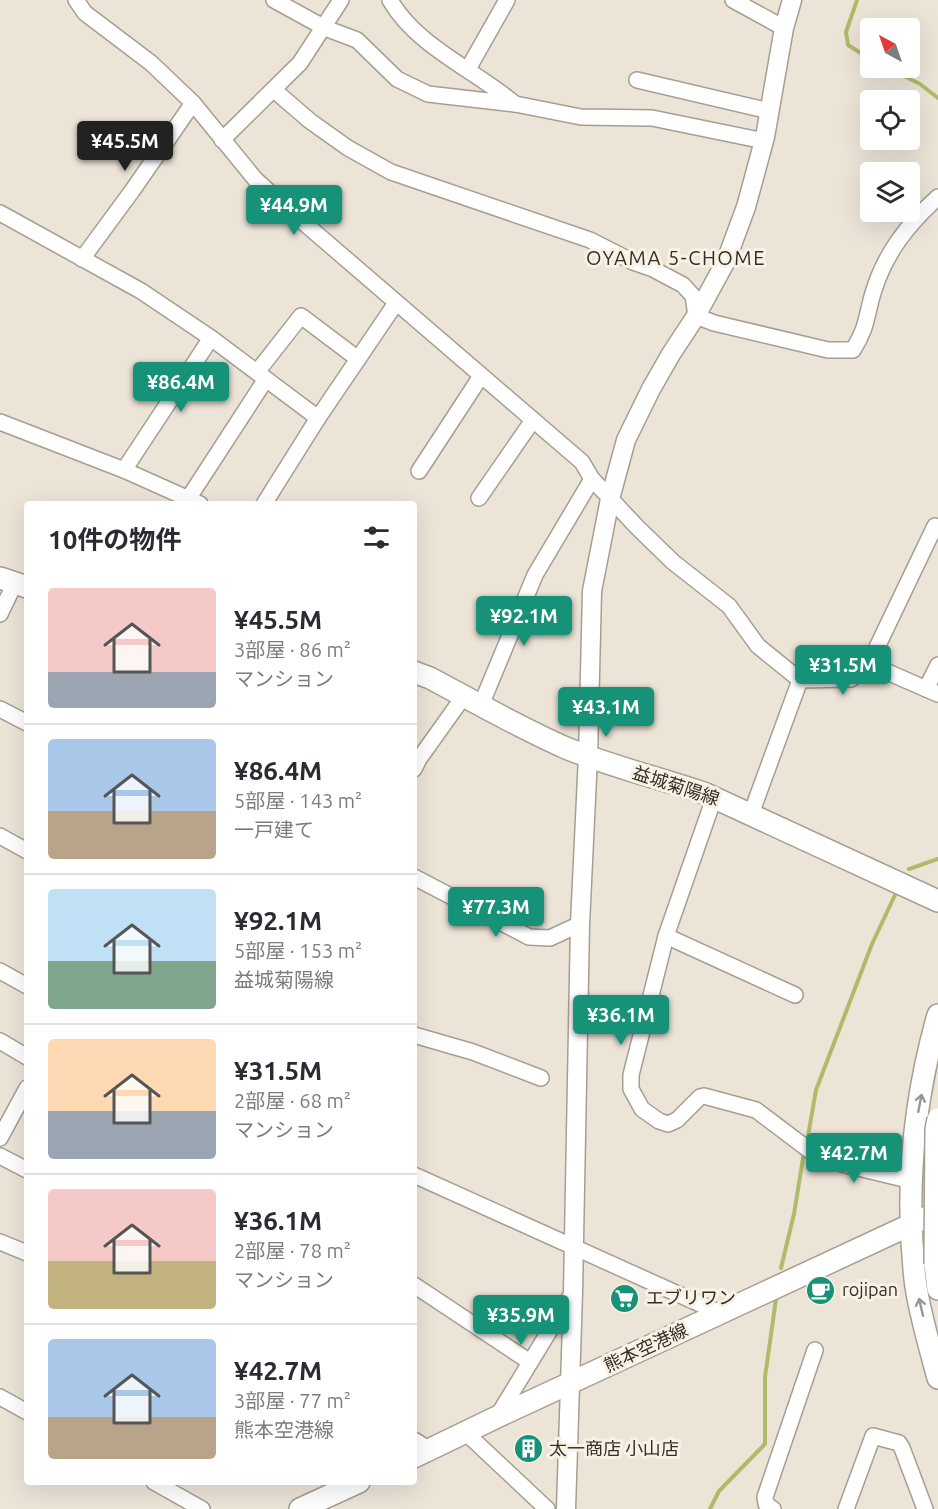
<!DOCTYPE html>
<html lang="ja">
<head>
<meta charset="utf-8">
<style>
  :root { --surface:#fff; --page:#f7f7f7; --text:#2b2b33; --muted:#7c7c81; --line:#e1e1e2; --accent:#169278 }
  body { margin:0; font-family:Ubuntu,"Noto Sans JP",sans-serif; background:var(--page); color:var(--text); height:100vh; display:flex; flex-direction:column; font-size:22px; white-space:nowrap }
  * { box-sizing:border-box; margin:0 }
  p { font-size:20px; color:var(--muted) }
  .icon { flex:none; width:33px; height:33px; fill:none; stroke:currentColor; stroke-width:2; stroke-linecap:round; stroke-linejoin:round }
  .map { position:relative; flex:1; overflow:hidden }
  .drawer { position:absolute; left:24px; top:501px; width:393px; height:984px; display:flex; flex-direction:column; background:var(--surface); border-radius:6px; box-shadow:0 6px 24px #0002 }
  .drawer>* { flex:none }
  .needle { width:39px; rotate:320deg }
  .buttons { position:absolute; left:860px; top:18px; display:grid; gap:12px }
  .buttons a { display:grid; place-items:center; width:60px; height:60px; border-radius:6px; background:var(--surface); box-shadow:0 6px 24px #0002; font-size:30px }
  .price { position:absolute; translate:-50% -51px; padding:0 14px; border-radius:6px; background:var(--accent); color:#fff; font-size:20px; line-height:39px; filter:drop-shadow(0 2px 3px #0008) }
  .price::after { content:''; position:absolute; left:50%; top:36px; width:18px; height:14px; margin-left:-9px; background:inherit; clip-path:polygon(0 0,100% 0,50% 100%) }
  .price.on { background:#222; color:#fff }
  ul { padding:0; list-style:none }
  li { display:flex; align-items:center; gap:18px; height:150px; padding:0 24px }
  li+li { border-top:2px solid var(--line) }
  li span { display:grid; place-items:center; flex:none; width:168px; height:120px; border-radius:6px; color:#555 }
  li>.icon { margin-inline-start:auto }
  span .icon { width:72px; height:72px; fill:#fffc; stroke-width:1 }
  li b { font-size:26px }
  h2 { display:flex; justify-content:space-between; align-items:center; height:72px; padding:0 24px; font-size:26px }
  .map>svg:first-child { display:block }
</style>
</head>
<body>
<div class="map">
<svg width="938" height="1509" viewBox="0 0 938 1509">
  <rect width="100%" height="100%" fill="#ede4d8"/>
  <g fill="none" stroke-linecap="round" stroke-linejoin="round">
    <g stroke="#b0bb69" stroke-width="4">
      <polyline points="857,0 846,32 848,45 870,59"/>
      <polyline points="888,68 920,84 938,98"/>
      <polyline points="909,869 938,859"/>
      <polyline points="807,1142 816,1090 872,944 895,895"/>
      <polyline points="781,1268 794,1214 804,1152"/>
      <polyline points="710,1509 719,1491 765,1444 765,1377 776,1299"/>
    </g>
    <defs>
      <g id="minor">
        <polyline points="76,0 85,13 151,63 193,103 255,179 289,210 582,462 592,479 637,527 673,562 729,606 758,646 800,680 851,679 869,664 935,526 938,528"/>
        <path d="M274,0L325,28L357,40L397,79L428,94L515,104C475,70 416,46 390,0"/>
        <polyline points="733,0 784,28"/>
        <polyline points="468,69 507,0"/>
        <polyline points="637,80 769,111"/>
        <path d="M274,90L310,121L348,148L391,172L590,240L633,262L653,269L683,285L693,296L696,316L714,323L828,350H853C867,328 866,317 873,293C885,253 908,224 938,197"/>
        <polyline points="515,104 581,117 652,118 764,141"/>
        <polyline points="222,140 300,63 341,0"/>
        <polyline points="0,213 141,291 211,338 318,418"/>
        <polyline points="82,259 132,191 193,103"/>
        <polyline points="257,372 301,316 358,359"/>
        <polyline points="0,422 124,470 200,504"/>
        <polyline points="124,470 211,338"/>
        <polyline points="419,471 481,376"/>
        <polyline points="479,498 533,420"/>
        <polyline points="188,499 266,379"/>
        <polyline points="264,504 318,418 396,303"/>
        <polyline points="0,614 15,583"/>
        <polyline points="869,664 938,694"/>
        <polyline points="926,689 938,665"/>
        <polyline points="481,705 535,575 592,479"/>
        <polyline points="0,709 27,723"/>
        <polyline points="414,769 419,759 464,696"/>
        <polyline points="714,798 666,936 631,1075 631,1089 642,1109 659,1121 668,1124 677,1120 700,1097 704,1096 756,1110 821,1159 912,1181"/>
        <polyline points="751,814 800,680"/>
        <polyline points="0,836 27,851"/>
        <polyline points="414,877 529,937 550,938 580,924"/>
        <polyline points="666,936 795,995"/>
        <polyline points="0,971 27,986"/>
        <polyline points="414,1035 473,1052 541,1078"/>
        <polyline points="0,1041 27,1057"/>
        <polyline points="0,1138 27,1088"/>
        <polyline points="0,1156 27,1170"/>
        <polyline points="414,1175 720,1313"/>
        <polyline points="0,1242 27,1253"/>
        <polyline points="414,1285 530,1362"/>
        <polyline points="0,1397 27,1412"/>
        <polyline points="497,1417 573,1292"/>
        <polyline points="465,1432 547,1509"/>
        <polyline points="414,1440 430,1450"/>
        <polyline points="154,1482 202,1509"/>
        <polyline points="773,1509 766,1504 765,1497 815,1350"/>
        <polyline points="846,1509 873,1436 899,1443 902,1448 925,1509"/>
      </g>
      <polyline id="tertiary" points="566,1509 573,1292 580,924 588,756 592,591 610,499 626,440 651,389 671,354 696,316 726,261 746,207 765,137 784,28 792,0"/>
      <g id="secondary">
        <polyline points="0,578 27,587"/>
        <path d="M414,672L430,678C475,702 520,728 566,748C612,767 660,778 706,794L938,901"/>
        <path d="M938,1015C914,1100 905,1191 915,1279C918,1308 930,1348 938,1378"/>
        <polyline points="935,1264 938,1289"/>
        <polyline points="414,1457 497,1417 938,1212"/>
        <polyline points="300,1509 359,1482"/>
      </g>
    </defs>
    <use href="#minor" stroke="#a69e92" stroke-width="18"/>
    <use href="#tertiary" stroke="#a69e92" stroke-width="21"/>
    <use href="#secondary" stroke="#a69e92" stroke-width="24"/>
    <use href="#minor" stroke="#fff" stroke-width="15"/>
    <use href="#tertiary" stroke="#fff" stroke-width="18"/>
    <use href="#secondary" stroke="#fff" stroke-width="21"/>
    <defs>
      <polyline id="secondary-bridge" points="935,1264 936,1129 938,1119"/>
    </defs>
    <use href="#secondary-bridge" stroke="#a69e92" stroke-width="24" stroke-linecap="butt"/>
    <use href="#secondary-bridge" stroke="#fff" stroke-width="21"/>
  </g>
  <defs><path id="oneway-shaft" d="M-6 0H5M1.5-3L5.5 0L1.5 3" fill="none" stroke-width="1.6" stroke-linecap="round" stroke-linejoin="round" transform="scale(1.5)"/></defs>
  <g stroke="#989794">
    <use href="#oneway-shaft" transform="translate(920 1103) rotate(-79)"/>
    <use href="#oneway-shaft" transform="translate(921 1307) rotate(-103)"/>
  </g>
  <defs>
    <symbol id="cafe-disc" viewBox="-11 -11 22 22"><circle r="9.5" fill="#169278" stroke="#faf1e5"/><path d="M-5.5-4.5H6V0H3Q3 3.5 0 3.5H-2.5Q-5.5 3.5-5.5 0ZM3-3.2v2h1.7v-2ZM-6 4.5H4V6H-6Z" fill="#fff"/></symbol>
    <symbol id="supermarket-disc" viewBox="-11 -11 22 22"><circle r="9.5" fill="#169278" stroke="#faf1e5"/><path d="M-6-5.5h2.5l.6 2H6L4.5 2H-2.5L-4.4-4H-6ZM-1.5 3.2a1.3 1.3 0 1 0 .1 0ZM3 3.2a1.3 1.3 0 1 0 .1 0Z" fill="#fff"/></symbol>
    <symbol id="building-disc" viewBox="-11 -11 22 22"><circle r="9.5" fill="#169278" stroke="#faf1e5"/><path d="M-4-6H4V6H1V3H-1V6H-4ZM-2.5-4.3h1.7v1.8h-1.7ZM.8-4.3h1.7v1.8H.8ZM-2.5-1h1.7V.8h-1.7ZM.8-1h1.7V.8H.8Z" fill="#fff"/></symbol>
  </defs>
  <g fill-rule="evenodd">
    <use href="#cafe-disc" x="804" y="1274" width="33" height="33"/>
    <use href="#supermarket-disc" x="608" y="1282" width="33" height="33"/>
    <use href="#building-disc" x="512" y="1432" width="33" height="33"/>
  </g>
  <g text-anchor="middle" stroke-width="6" stroke-linejoin="round" paint-order="stroke">
    <g font-size="18" fill="#322f2a" stroke="#faf1e5">
      <text transform="translate(676 786) rotate(18)" y="6">益城菊陽線</text>
      <text transform="translate(646 1348) rotate(-25)" y="6">熊本空港線</text>
    </g>
    <g font-size="18" fill="#322f2a" stroke="#faf1e5" text-anchor="start">
      <text x="842" y="1296">rojipan</text>
      <text x="646" y="1304">エブリワン</text>
      <text x="549" y="1455">太一商店 小山店</text>
    </g>
    <g font-size="20" letter-spacing="1.5" fill="#322f2a" stroke="#faf1e5">
      <text x="676" y="265">OYAMA 5-CHOME</text>
    </g>
  </g>
</svg>
<div class="buttons">
<a><svg class="needle" viewBox="-14 -14 28 28"><path d="M0-13l5 13h-10z" fill="#e53935"/><path d="M0 13l5-13h-10z" fill="#7c7c81"/></svg></a>
<a><svg class="icon" aria-label="locate" viewBox="0 0 24 24"><circle cx="12" cy="12" r="6"/><path d="M12 2v4M12 18v4M2 12h4M18 12h4"/></svg></a>
<a><svg class="icon" aria-label="layers" viewBox="0 0 24 24"><path d="M12 4l9 5-9 5-9-5zM3 14l9 5 9-5"/></svg></a>
</div>
<b class="price on" style="left:125px;top:172px">¥45.5M</b>
<b class="price" style="left:294px;top:236px">¥44.9M</b>
<b class="price" style="left:181px;top:413px">¥86.4M</b>
<b class="price" style="left:524px;top:647px">¥92.1M</b>
<b class="price" style="left:843px;top:696px">¥31.5M</b>
<b class="price" style="left:606px;top:738px">¥43.1M</b>
<b class="price" style="left:496px;top:938px">¥77.3M</b>
<b class="price" style="left:621px;top:1046px">¥36.1M</b>
<b class="price" style="left:854px;top:1184px">¥42.7M</b>
<b class="price" style="left:521px;top:1346px">¥35.9M</b>
<section class="drawer">
<h2>10件の物件<svg class="icon" aria-label="filters" viewBox="0 0 24 24"><path d="M4 7h16M4 17h16"/><circle cx="9" cy="7" r="2"/><circle cx="15" cy="17" r="2"/></svg></h2>
<ul>
<li><span style="background:linear-gradient(#f6c9c9 70%,#9aa5b1 0)"><svg class="icon" aria-label="home" viewBox="0 0 24 24"><path d="M3 11l9-7 9 7M6 9v11h12V9"/></svg></span><div><b>¥45.5M</b><p>3部屋 · 86 m²</p><p>マンション</p></div></li>
<li><span style="background:linear-gradient(#a9c7e8 60%,#b9a48a 0)"><svg class="icon" aria-label="home" viewBox="0 0 24 24"><path d="M3 11l9-7 9 7M6 9v11h12V9"/></svg></span><div><b>¥86.4M</b><p>5部屋 · 143 m²</p><p>一戸建て</p></div></li>
<li><span style="background:linear-gradient(#bfe0f5 60%,#7fa58c 0)"><svg class="icon" aria-label="home" viewBox="0 0 24 24"><path d="M3 11l9-7 9 7M6 9v11h12V9"/></svg></span><div><b>¥92.1M</b><p>5部屋 · 153 m²</p><p>益城菊陽線</p></div></li>
<li><span style="background:linear-gradient(#ffd9b3 60%,#9aa5b1 0)"><svg class="icon" aria-label="home" viewBox="0 0 24 24"><path d="M3 11l9-7 9 7M6 9v11h12V9"/></svg></span><div><b>¥31.5M</b><p>2部屋 · 68 m²</p><p>マンション</p></div></li>
<li><span style="background:linear-gradient(#f6c9c9 60%,#c2b280 0)"><svg class="icon" aria-label="home" viewBox="0 0 24 24"><path d="M3 11l9-7 9 7M6 9v11h12V9"/></svg></span><div><b>¥36.1M</b><p>2部屋 · 78 m²</p><p>マンション</p></div></li>
<li><span style="background:linear-gradient(#a9c7e8 65%,#b9a48a 0)"><svg class="icon" aria-label="home" viewBox="0 0 24 24"><path d="M3 11l9-7 9 7M6 9v11h12V9"/></svg></span><div><b>¥42.7M</b><p>3部屋 · 77 m²</p><p>熊本空港線</p></div></li>
</ul>
</section>
</div>
</body>
</html>
